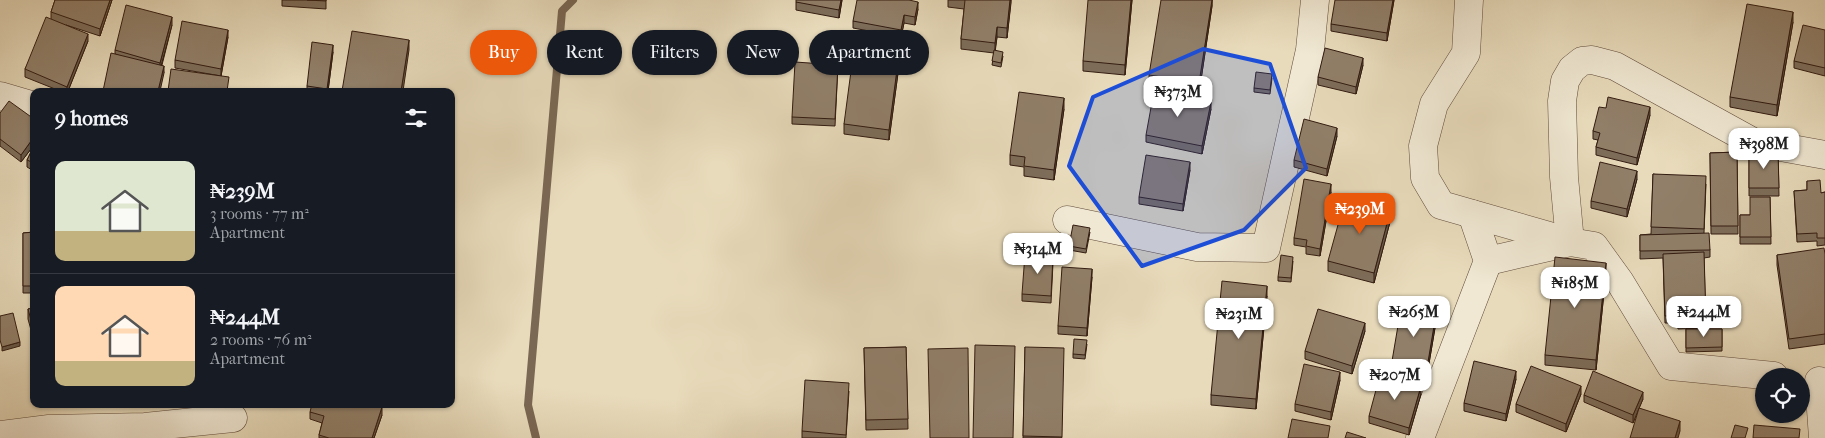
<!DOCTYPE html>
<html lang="en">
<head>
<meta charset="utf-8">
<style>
  :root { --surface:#171b24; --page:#242831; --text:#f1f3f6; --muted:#9ea1a6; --line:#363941; --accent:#ea580c }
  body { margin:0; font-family:"IM FELL French Canon",serif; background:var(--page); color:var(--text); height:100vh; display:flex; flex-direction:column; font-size:19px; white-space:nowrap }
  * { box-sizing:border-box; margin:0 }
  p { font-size:16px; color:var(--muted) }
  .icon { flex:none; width:28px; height:28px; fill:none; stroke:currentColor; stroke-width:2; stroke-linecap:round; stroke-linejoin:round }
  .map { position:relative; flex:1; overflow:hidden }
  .drawer { position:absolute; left:30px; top:88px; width:425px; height:320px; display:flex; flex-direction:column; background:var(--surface); border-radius:10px; box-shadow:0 1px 4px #0004 }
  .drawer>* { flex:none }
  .banner { position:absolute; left:470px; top:30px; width:475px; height:45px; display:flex; gap:10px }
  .fabs { position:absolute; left:1755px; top:368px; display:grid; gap:10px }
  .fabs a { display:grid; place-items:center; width:55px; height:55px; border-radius:50%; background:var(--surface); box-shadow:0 1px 4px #0004; font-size:25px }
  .price { position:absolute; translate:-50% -42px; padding:0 11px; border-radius:10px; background:#fff; color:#222; font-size:16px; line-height:32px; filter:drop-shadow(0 1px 2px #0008) }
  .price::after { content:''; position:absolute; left:50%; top:30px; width:15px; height:11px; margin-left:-8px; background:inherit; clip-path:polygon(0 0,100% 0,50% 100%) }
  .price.selected { background:var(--accent); color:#fff }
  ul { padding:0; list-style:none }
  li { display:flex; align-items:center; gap:15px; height:125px; padding:0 25px }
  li+li { border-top:1px solid var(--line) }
  li span { display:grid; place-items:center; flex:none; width:140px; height:100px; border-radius:10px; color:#555 }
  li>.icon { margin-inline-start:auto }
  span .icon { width:60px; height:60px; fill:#fffc; stroke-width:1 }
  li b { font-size:21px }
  h2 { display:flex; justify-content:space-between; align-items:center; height:60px; padding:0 25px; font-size:21px }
  .pill { padding:0 18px; border-radius:22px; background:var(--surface); box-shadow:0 1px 4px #0004; font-size:18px; line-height:45px }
  .pill.selected { background:var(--accent); color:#fff }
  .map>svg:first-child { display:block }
</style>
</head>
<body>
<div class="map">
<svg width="1825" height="438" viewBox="0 0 1825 438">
  <rect width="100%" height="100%" fill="#e8dbbb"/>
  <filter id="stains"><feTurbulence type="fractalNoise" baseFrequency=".004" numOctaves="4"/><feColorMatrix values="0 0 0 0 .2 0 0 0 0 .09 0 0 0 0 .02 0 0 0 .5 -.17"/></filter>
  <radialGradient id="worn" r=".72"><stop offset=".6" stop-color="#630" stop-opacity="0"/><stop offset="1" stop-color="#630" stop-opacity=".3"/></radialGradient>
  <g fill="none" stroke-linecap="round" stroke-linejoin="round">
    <polyline stroke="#7a6754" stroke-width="8" points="536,438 528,405 562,11 573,0"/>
    <defs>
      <g id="street">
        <polyline points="1469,0 1466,53 1434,104 1423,146 1425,178 1441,205 1570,242 1594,246 1620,282 1671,366 1774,376"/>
        <polyline points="0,96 34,106"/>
        <polyline points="1067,220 1197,247 1266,248 1310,50 1315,0"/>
        <polyline points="1488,261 1570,242 1564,177 1562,101 1565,81 1572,69 1582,61 1592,60 1615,66 1753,142 1825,155"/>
        <polyline points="1819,381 1823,438"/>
        <polyline points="0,435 49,429 145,427 233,418"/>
        <polyline points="1420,438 1488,261 1472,214"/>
      </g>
    </defs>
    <use href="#street" stroke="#604b3b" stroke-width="29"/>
    <use href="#street" stroke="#f0e8d3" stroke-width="28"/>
  </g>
  <g fill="#7d6d5a" stroke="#321b10">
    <polygon points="55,0 112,0 100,36 66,25 88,41 68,91 60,91 25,77 25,69 51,19 51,12"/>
    <polygon points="282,0 326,0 326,9 282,6"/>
    <polygon points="842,0 839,18 796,10 796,2"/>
    <polygon points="948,0 1011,0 1007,38 997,37 995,50 1003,56 1001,67 992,65 994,53 961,49 961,39 964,9 948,7"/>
    <polygon points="1132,0 1125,75 1083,71 1083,61"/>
    <polygon points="1212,0 1212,6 1199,93 1149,85 1149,75"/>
    <polygon points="1394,0 1387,41 1331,31 1331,24"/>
    <polygon points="918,9 915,25 904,23 901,37 853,28 853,21"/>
    <polygon points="1793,22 1777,116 1730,107 1730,97"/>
    <polygon points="172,25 162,65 164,73 115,54 115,50"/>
    <polygon points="1825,30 1825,76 1794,68 1794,61"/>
    <polygon points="228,37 221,76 175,68 175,60"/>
    <polygon points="894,49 890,61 898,73 889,140 844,134 844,124 876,59 876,56"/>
    <polygon points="333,52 328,91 307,91 307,86"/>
    <polygon points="838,65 835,126 792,124 792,117"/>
    <polygon points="1363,65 1356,94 1318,85 1318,77"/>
    <polygon points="1272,78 1270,94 1254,92 1254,88"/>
    <polygon points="1606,108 1650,115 1637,165 1596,155 1596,147 1598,140 1593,139 1593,131"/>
    <polygon points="1064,109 1054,180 1024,176 1024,167 1010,165 1010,155"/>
    <polygon points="1211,109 1202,154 1146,142 1146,135"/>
    <polygon points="0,113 34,119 34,145 21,162 0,146"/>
    <polygon points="1337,136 1327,176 1294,167 1294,160"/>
    <polygon points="34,146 34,171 27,167 27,160"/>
    <polygon points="1737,152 1738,234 1711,234 1710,153"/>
    <polygon points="1749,152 1778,152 1779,196 1749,196"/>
    <polygon points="1190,170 1183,211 1139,204 1139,197"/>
    <polygon points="1653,174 1706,184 1704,233 1710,250 1710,257 1704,258 1706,328 1678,329 1677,323 1665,323 1663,258 1640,259 1640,235 1651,234"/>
    <polygon points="1637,179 1627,217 1591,208 1591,201"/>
    <polygon points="1807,181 1821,193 1825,192 1825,245 1817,246 1817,241 1797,242 1794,191 1807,190"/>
    <polygon points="1331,192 1320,256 1306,254 1306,247 1294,245 1294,238"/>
    <polygon points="1770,197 1771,244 1740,244 1740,215 1750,215"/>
    <polygon points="1391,218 1374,283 1328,271 1328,261"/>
    <polygon points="34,232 34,293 23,293 23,233"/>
    <polygon points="1090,232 1086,253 1069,250 1069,246"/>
    <polygon points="1825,254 1825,344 1789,349 1777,265 1777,255"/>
    <polygon points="1293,261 1291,282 1278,281 1278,277"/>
    <polygon points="1053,263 1051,303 1022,301 1022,294"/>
    <polygon points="1606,273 1596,370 1545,365 1545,355"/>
    <polygon points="1092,277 1087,336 1058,334 1058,326"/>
    <polygon points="1267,296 1256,409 1211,405 1211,395"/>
    <polygon points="34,308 34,341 28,319 28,309"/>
    <polygon points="1437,316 1426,381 1391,375 1391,367"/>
    <polygon points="1686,329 1722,329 1722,351 1686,352"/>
    <polygon points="1365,331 1352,374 1305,359 1305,351"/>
    <polygon points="1087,344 1085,359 1073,358 1073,354"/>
    <polygon points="906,347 908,429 866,430 864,348"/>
    <polygon points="1025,347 1062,438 1023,438"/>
    <polygon points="1516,379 1506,421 1464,411 1464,403"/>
    <polygon points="1340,380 1331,420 1295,411 1295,404"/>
    <polygon points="849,391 846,438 802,438 802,431"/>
    <polygon points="1421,394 1409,435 1369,423 1369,416"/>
    <polygon points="1581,394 1566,432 1516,412 1516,404"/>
    <polygon points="1584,395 1643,399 1639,408 1680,431 1638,410 1633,423 1584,402"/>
    <polygon points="310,412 382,415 374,438 319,438 319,435 322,423 310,419"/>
  </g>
  <g fill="#66594a" stroke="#321b10">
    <polygon points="110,0 112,0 100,36 100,29"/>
    <polygon points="841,0 842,0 839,18 839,10"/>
    <polygon points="1010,0 1011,0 1011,3 1007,38 1007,28"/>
    <polygon points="1131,0 1132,0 1125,75 1125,65"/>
    <polygon points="1212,0 1212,6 1199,93 1199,83"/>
    <polygon points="1393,0 1394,0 1387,41 1387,33"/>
    <polygon points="918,2 918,9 915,25 915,17"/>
    <polygon points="1793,12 1793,22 1777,116 1777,105"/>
    <polygon points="904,15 904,23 901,37 901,30"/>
    <polygon points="172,17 172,25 160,70 160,63"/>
    <polygon points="997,27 997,37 995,53 995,43"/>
    <polygon points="228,30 228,37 221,76 221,69"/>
    <polygon points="88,34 88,41 68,91 67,91 67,87"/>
    <polygon points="409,40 409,50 403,91 401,91"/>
    <polygon points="333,45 333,52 328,91 327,91"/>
    <polygon points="894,45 894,49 890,63 890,59"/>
    <polygon points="1363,58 1363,65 1356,94 1356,87"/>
    <polygon points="898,62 898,73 889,140 889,130"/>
    <polygon points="164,66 164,73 160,91 158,91"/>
    <polygon points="1064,98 1064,109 1054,180 1054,170"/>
    <polygon points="1211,102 1211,109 1202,154 1202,146"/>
    <polygon points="1650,107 1650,115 1637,165 1637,158"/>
    <polygon points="1337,128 1337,136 1327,176 1327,169"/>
    <polygon points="34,137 34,145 21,162 21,155"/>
    <polygon points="1190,162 1190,170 1183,211 1183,204"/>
    <polygon points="1637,171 1637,179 1627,217 1627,209"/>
    <polygon points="1331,184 1331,192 1320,256 1320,249"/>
    <polygon points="1391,208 1391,218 1374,283 1374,273"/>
    <polygon points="1606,263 1606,273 1596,370 1596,360"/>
    <polygon points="1092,269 1092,277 1087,336 1087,328"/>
    <polygon points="1267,286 1267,296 1256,409 1256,399"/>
    <polygon points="1437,308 1437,316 1426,381 1426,374"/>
    <polygon points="1365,323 1365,331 1352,374 1352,366"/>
    <polygon points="20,342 20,346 2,351 2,347"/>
    <polygon points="1516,371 1516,379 1506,421 1506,414"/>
    <polygon points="1340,372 1340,380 1331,420 1331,412"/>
    <polygon points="1421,386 1421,394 1409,435 1409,428"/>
    <polygon points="1581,386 1581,394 1566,432 1566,424"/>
    <polygon points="1643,392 1643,399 1633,423 1633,415"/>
    <polygon points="382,407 382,415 374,438 372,438"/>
    <polygon points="1680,421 1680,431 1678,438 1675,438"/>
  </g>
  <g fill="#917f69" stroke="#321b10">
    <polygon points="55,0 110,0 100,29 51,12"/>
    <polygon points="307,0 326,0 326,1"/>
    <polygon points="796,0 841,0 839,10 796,2"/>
    <polygon points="857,0 909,0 918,2 915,17 904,15 901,30 853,21"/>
    <polygon points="965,0 1010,0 1007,28 997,27 995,43 961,39"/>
    <polygon points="1088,0 1131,0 1125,65 1083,61"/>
    <polygon points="1161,0 1212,0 1199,83 1149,75"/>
    <polygon points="1335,0 1393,0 1387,33 1331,24"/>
    <polygon points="1747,4 1793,12 1777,105 1730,97"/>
    <polygon points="126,5 172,17 160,63 115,50"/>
    <polygon points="46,17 88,34 67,87 25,69"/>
    <polygon points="182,21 228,30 221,69 175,60"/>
    <polygon points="1803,25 1825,30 1825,68 1794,61"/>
    <polygon points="352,31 409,40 401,91 342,91"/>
    <polygon points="880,41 894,45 890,59 876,56"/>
    <polygon points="312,42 333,45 327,89 307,86"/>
    <polygon points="1325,48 1363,58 1356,87 1318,77"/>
    <polygon points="994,50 1003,52 1001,63 992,61"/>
    <polygon points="111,53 164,66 158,91 103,91"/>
    <polygon points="853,56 898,62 889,130 844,124"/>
    <polygon points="795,62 838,65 835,119 792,117"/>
    <polygon points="171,69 229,77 227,91 168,91"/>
    <polygon points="1256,72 1272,74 1270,90 1254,88"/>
    <polygon points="1154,91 1211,102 1202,146 1146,135"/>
    <polygon points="1019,92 1064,98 1054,170 1024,166 1025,157 1010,155"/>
    <polygon points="1608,97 1650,107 1637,158 1596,147 1600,133 1593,131 1599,107 1606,108"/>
    <polygon points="9,101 34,119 34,137 21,155 0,139 0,113"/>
    <polygon points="1304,119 1337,128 1327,169 1294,160"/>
    <polygon points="34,146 34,163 27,160"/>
    <polygon points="1737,152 1738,226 1711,226 1710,153"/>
    <polygon points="1749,152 1778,152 1779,188 1749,188"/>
    <polygon points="1146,155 1190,162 1183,204 1139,197"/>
    <polygon points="1600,162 1637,171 1627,209 1591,201"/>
    <polygon points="1653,174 1706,176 1704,229 1651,227"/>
    <polygon points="1304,179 1331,184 1320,249 1306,246 1307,240 1294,238"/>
    <polygon points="1820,180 1821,193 1825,192 1825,238 1817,238 1817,233 1797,234 1794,191 1807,190 1807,181"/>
    <polygon points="1346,196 1391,208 1374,273 1328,261"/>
    <polygon points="1750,197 1770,197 1771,237 1740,237 1740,215 1750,215"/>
    <polygon points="1073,225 1090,228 1086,249 1069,246"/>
    <polygon points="34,232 34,286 23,286 23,233"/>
    <polygon points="1709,233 1710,250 1640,251 1640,235"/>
    <polygon points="1824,248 1825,254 1825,334 1789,339 1777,255"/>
    <polygon points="1704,252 1706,320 1678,321 1677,315 1665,316 1663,254"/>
    <polygon points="1025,254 1053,256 1051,296 1022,294"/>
    <polygon points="1281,255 1293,257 1291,278 1278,277"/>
    <polygon points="1555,257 1606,263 1596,360 1545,355"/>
    <polygon points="1062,267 1092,269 1087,328 1058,326"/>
    <polygon points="1222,281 1267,286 1256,399 1211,395"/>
    <polygon points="1402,302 1437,308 1426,374 1391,367"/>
    <polygon points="34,308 34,331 28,309"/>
    <polygon points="1318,309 1365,323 1352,366 1305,351"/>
    <polygon points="13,313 20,342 2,347 0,340 0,316"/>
    <polygon points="1686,329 1722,329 1722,347 1686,348"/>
    <polygon points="1074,339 1087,340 1085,355 1073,354"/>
    <polygon points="975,345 1015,346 1013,438 973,438"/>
    <polygon points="906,347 908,419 866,420 864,348"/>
    <polygon points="1025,347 1064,348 1062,437 1023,436"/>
    <polygon points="968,348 969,438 930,438 928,349"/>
    <polygon points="1474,361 1516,371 1506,414 1464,403"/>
    <polygon points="1304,364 1340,372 1331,412 1295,404"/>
    <polygon points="1531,366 1581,386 1566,424 1516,404"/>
    <polygon points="1593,371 1643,392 1633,415 1584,395"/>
    <polygon points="1380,375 1421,386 1409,428 1369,416"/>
    <polygon points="805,380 849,383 846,435 802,431"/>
    <polygon points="312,404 371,404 382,407 372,438 329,438 319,435 324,416 310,412"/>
    <polygon points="1639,408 1680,421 1675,438 1630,438"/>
    <polygon points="1292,419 1330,426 1328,438 1288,438"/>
    <polygon points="1735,425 1748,428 1745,438 1731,438"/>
    <polygon points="1754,425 1800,429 1799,438 1753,438"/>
    <polygon points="1347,432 1366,438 1345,438"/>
  </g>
  <path fill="#1d4ed8" fill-opacity="0.2" stroke="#1d4ed8" stroke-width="4" stroke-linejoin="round" d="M1203,49L1270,64L1306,168L1244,230L1142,266L1069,166L1093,97Z"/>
  <rect width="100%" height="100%" filter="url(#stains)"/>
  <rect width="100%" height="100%" fill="url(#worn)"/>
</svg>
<div class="fabs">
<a><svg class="icon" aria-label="locate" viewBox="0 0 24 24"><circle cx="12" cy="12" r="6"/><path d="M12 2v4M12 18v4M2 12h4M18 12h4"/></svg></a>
</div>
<b class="price" style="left:1178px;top:118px">₦373M</b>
<b class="price" style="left:1764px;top:170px">₦398M</b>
<b class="price selected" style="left:1360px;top:235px">₦239M</b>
<b class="price" style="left:1038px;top:275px">₦314M</b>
<b class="price" style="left:1575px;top:309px">₦185M</b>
<b class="price" style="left:1414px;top:338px">₦265M</b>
<b class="price" style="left:1704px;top:338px">₦244M</b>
<b class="price" style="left:1239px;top:340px">₦231M</b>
<b class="price" style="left:1395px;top:401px">₦207M</b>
<div class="banner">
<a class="pill selected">Buy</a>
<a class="pill">Rent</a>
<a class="pill">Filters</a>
<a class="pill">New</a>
<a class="pill">Apartment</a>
</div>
<section class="drawer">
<h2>9 homes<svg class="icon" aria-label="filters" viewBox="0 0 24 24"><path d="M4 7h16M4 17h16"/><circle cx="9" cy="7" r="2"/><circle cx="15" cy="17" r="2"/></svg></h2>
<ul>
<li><span style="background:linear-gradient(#dfe7d0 70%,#c2b280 0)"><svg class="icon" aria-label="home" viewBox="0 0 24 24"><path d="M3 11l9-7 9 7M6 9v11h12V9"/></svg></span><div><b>₦239M</b><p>3 rooms · 77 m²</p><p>Apartment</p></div></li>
<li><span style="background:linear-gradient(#ffd9b3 75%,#c2b280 0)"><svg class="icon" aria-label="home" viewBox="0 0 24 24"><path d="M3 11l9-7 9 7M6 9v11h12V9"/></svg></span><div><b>₦244M</b><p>2 rooms · 76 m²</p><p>Apartment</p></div></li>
</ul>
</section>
</div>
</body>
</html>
